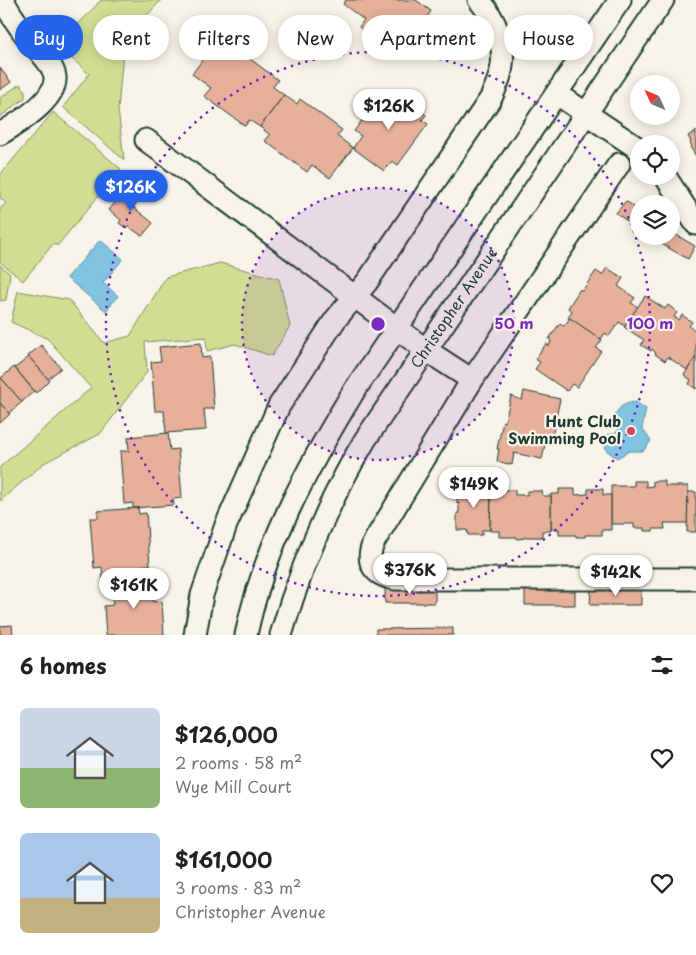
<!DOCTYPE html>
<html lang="en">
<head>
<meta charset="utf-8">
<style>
  :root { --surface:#fff; --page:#f6f6f6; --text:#222; --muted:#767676; --accent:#2563eb }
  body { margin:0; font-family:"Playpen Sans",sans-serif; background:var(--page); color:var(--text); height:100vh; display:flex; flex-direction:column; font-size:19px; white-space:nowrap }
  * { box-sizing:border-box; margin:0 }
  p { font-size:16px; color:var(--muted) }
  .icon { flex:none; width:28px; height:28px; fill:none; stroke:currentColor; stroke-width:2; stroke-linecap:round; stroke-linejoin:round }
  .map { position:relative; height:635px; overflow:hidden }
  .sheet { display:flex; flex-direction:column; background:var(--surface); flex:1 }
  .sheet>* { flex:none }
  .top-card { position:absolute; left:15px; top:15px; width:666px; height:45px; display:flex; gap:10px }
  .needle { width:32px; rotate:314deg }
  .controls { position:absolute; left:630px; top:75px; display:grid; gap:10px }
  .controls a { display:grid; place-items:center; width:50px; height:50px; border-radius:50%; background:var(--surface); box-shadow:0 2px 12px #0003; font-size:25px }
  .price { position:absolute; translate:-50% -42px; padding:0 11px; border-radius:18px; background:#fff; color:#222; font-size:16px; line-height:32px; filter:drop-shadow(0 1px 2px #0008) }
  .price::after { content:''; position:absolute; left:50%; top:30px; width:15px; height:11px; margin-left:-8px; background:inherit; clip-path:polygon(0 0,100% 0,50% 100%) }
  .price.on { background:var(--accent); color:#fff }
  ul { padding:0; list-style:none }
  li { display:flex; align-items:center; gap:15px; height:125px; padding:0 20px }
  li span { display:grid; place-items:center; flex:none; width:140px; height:100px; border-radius:8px; color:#555 }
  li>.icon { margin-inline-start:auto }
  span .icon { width:60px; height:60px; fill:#fffc; stroke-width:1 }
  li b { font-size:21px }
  h2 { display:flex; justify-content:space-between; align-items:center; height:60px; padding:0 20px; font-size:21px }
  .pill { padding:0 18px; border-radius:22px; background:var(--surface); box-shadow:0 2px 12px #0003; font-size:18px; line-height:45px }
  .pill.on { background:var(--accent); color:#fff }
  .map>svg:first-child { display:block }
</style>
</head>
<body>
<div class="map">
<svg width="696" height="635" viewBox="0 0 696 635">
  <rect width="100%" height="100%" fill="#f7f3e8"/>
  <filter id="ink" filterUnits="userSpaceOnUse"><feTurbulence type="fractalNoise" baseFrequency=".02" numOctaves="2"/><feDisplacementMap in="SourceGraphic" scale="10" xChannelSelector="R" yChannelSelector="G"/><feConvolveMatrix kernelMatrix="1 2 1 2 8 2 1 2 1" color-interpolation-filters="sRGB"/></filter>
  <g filter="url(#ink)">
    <g fill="#d1de91" stroke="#788e62">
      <polygon points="101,0 161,0 124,41 118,109 124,160 63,107 89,74 58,46"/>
      <polygon points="20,84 25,91 25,98 0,117 0,98"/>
      <polygon points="53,112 121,169 57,246 54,243 23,281 0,262 0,209 6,203 0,198 0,175"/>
      <polygon points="220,263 279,279 290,326 272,356 235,344 207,351 206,337 145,342 147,372 100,434 44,463 0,501 0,467 91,388 48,339 11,322 18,291 69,300 104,343 130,336 166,277"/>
      <polygon points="0,265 10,274 6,300 0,301"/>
    </g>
    <g fill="#80c4e1" stroke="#598e9c">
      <polygon points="100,240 123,259 103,283 118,296 106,311 67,278"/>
      <path d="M636,402L646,409L642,428L651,441L643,451H629L617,458L606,450L605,437L607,435L616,433L622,425L615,416C619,406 625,403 636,402Z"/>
    </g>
    <g fill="#e6b09b" stroke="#1f3d34">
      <polygon points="346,0 416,0 431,11 427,17 438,25 414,58 404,51 400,57 359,27 364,20 343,4"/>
      <polygon points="214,44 232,56 237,49 278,80 273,87 284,95 260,127 249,120 245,126 204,96 211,88 192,74"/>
      <polygon points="0,68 11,82 0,90"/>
      <polygon points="384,92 390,97 395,92 426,115 422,120 428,124 398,165 392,161 384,171 353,148 361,136 354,131"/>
      <polygon points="284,95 297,104 300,99 342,130 337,136 353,148 330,178 312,165 307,172 265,141 270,135 260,127"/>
      <polygon points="696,131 696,156 690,147 692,146 690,143 691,142 688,136"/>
      <polygon points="129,186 142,196 133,207 153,223 142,236 128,226 126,228 119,223 121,220 109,210"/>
      <polygon points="626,201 639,211 639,230 616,213"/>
      <polygon points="671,232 695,246 688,259 658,242 661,236 671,236"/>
      <polygon points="607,268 623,278 618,286 635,298 631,303 638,307 625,326 619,322 609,336 605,333 601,339 568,318 572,311 568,308 580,289 582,291 596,271 602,275"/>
      <polygon points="645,296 665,309 668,305 677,312 674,317 679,320 682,315 692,322 689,326 696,331 696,357 687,370 668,357 665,361 655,354 656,353 652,349 651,351 641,345 644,340 624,327"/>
      <polygon points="570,318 602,340 596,348 601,351 577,387 572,384 567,391 535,369 540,362 535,359 546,344 549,346 551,341 549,339 560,323 564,326"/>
      <polygon points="201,343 202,358 210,357 214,409 204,409 206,430 166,433 164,411 155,411 151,362 161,361 159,347"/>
      <polygon points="41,345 61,368 48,379 28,356"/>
      <polygon points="29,357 49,380 36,393 15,368"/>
      <polygon points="696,357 696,389 689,384 691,380 684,375"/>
      <polygon points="14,367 34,391 22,402 1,378"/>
      <polygon points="1,378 22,402 9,413 0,403 0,379"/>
      <polygon points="524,391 560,399 551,441 546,440 542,459 514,453 512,465 497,461 499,449 497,449 503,421 505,421 511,396 522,400"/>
      <polygon points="0,403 10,414 0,423"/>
      <polygon points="168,433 170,450 178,449 182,498 173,499 174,505 133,508 133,503 124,504 120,451 129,451 128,437"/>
      <polygon points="634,481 646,481 646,487 653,486 653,481 665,481 665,486 688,486 688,523 664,523 665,529 653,529 653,531 644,531 644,528 634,528 634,524 611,524 611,486 634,486"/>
      <polygon points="459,485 482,485 482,490 491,490 490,530 482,530 482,535 468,535 467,530 457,530 457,513 459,513 459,503 457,504 457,489 459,489"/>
      <polygon points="559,489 575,489 575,495 588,494 588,489 603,489 603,495 611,495 611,530 602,530 602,535 585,535 585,537 576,537 576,535 559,535 559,529 551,529 551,494 559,494"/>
      <polygon points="499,490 515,490 515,495 527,495 527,491 542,491 543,496 551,496 551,531 542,531 542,537 525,537 525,538 517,539 517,537 499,537 499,531 490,531 491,495 499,496"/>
      <polygon points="688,492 696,492 696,532 687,532"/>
      <polygon points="138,508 139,514 146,513 150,565 142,566 143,579 103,582 102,567 94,568 90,518 98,518 98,511"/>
      <polygon points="151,578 153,602 162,601 164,635 106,635 104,606 113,605 111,581"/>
      <polygon points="435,587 435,603 385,603 385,588"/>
      <polygon points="525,588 575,589 575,605 525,605"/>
      <polygon points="591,589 641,589 641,605 590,605"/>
      <polygon points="12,625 13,635 0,635 0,626"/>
      <polygon points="453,628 453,635 376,635 376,629"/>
    </g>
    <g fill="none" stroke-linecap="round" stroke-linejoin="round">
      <defs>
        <g id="minor">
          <polyline points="557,94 639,149"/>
          <path d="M0,134C17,124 57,100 55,77C54,64 32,44 24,33C16,22 9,12 3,0"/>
          <polyline points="146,140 426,350 472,380"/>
          <path d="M619,164L472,380L375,540C364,561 373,576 396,579H696"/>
          <polyline points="665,176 696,224"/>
          <path d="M195,635L202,595L226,525L279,406L335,320L367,282L491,98C496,87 501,76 502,65C505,42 494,17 479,0"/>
          <path d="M246,635C264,547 307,468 354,391L620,0"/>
          <path id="s1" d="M281,635C301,566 328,502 365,440L663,0"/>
        </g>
      </defs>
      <use href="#minor" stroke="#1f3d34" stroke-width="25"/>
      <use href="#minor" stroke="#f7f3e8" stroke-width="21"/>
    </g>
  </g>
  <circle cx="378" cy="324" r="136" fill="#7b2cbf" fill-opacity=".12"/>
  <g fill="none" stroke="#7b2cbf" stroke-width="2.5" stroke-dasharray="2.5 5">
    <circle cx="378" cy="324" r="136"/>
    <circle cx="378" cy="324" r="272"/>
  </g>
  <circle fill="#d1495b" stroke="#f7f3e8" stroke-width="2" cx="631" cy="431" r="5"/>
  <g text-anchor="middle" stroke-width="4.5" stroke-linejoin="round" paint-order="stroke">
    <g font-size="15" fill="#1f3d34" stroke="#f7f3e8">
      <text dy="5" stroke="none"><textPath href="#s1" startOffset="372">Christopher Avenue</textPath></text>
    </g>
    <g font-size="15" font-weight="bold" fill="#1f3d34" stroke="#f7f3e8" text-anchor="end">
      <text x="621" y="427">Hunt Club<tspan x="621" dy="17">Swimming Pool</tspan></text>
    </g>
  </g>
  <circle cx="378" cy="324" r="8" fill="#7b2cbf" stroke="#f7f3e8" stroke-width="2.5"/>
  <g font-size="15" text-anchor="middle" font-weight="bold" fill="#7b2cbf" stroke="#f7f3e8" stroke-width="4.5" stroke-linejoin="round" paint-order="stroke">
    <text x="514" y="329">50 m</text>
    <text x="650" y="329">100 m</text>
  </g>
</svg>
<div class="controls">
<a><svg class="needle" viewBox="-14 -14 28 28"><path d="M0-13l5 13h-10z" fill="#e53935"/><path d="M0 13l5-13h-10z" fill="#767676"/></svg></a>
<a><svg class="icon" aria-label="locate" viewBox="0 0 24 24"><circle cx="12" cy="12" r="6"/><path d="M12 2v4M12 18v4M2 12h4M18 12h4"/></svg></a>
<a><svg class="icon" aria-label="layers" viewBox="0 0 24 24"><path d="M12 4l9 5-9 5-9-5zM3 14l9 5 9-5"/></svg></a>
</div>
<b class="price" style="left:389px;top:131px">$126K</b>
<b class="price on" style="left:131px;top:212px">$126K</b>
<b class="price" style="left:474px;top:509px">$149K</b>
<b class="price" style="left:410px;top:595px">$376K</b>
<b class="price" style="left:616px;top:597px">$142K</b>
<b class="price" style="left:134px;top:610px">$161K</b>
<div class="top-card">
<a class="pill on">Buy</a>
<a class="pill">Rent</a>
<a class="pill">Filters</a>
<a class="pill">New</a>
<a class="pill">Apartment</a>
<a class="pill">House</a>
</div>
</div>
<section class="sheet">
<h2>6 homes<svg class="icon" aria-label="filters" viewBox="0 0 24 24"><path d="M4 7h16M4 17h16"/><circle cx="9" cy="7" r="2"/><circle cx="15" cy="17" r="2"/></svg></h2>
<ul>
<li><span style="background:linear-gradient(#c9d6e8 60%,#8fb573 0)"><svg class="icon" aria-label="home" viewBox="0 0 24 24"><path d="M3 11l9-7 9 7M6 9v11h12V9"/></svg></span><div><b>$126,000</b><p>2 rooms · 58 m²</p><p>Wye Mill Court</p></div><svg class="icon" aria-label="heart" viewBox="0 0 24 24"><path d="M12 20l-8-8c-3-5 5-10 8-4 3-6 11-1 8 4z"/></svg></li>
<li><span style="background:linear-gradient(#a9c7e8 65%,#c2b280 0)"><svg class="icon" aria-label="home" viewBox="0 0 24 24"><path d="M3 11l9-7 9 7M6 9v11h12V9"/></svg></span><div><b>$161,000</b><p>3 rooms · 83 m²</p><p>Christopher Avenue</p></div><svg class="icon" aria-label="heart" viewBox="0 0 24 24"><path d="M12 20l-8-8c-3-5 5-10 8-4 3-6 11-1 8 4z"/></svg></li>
</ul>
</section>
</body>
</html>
